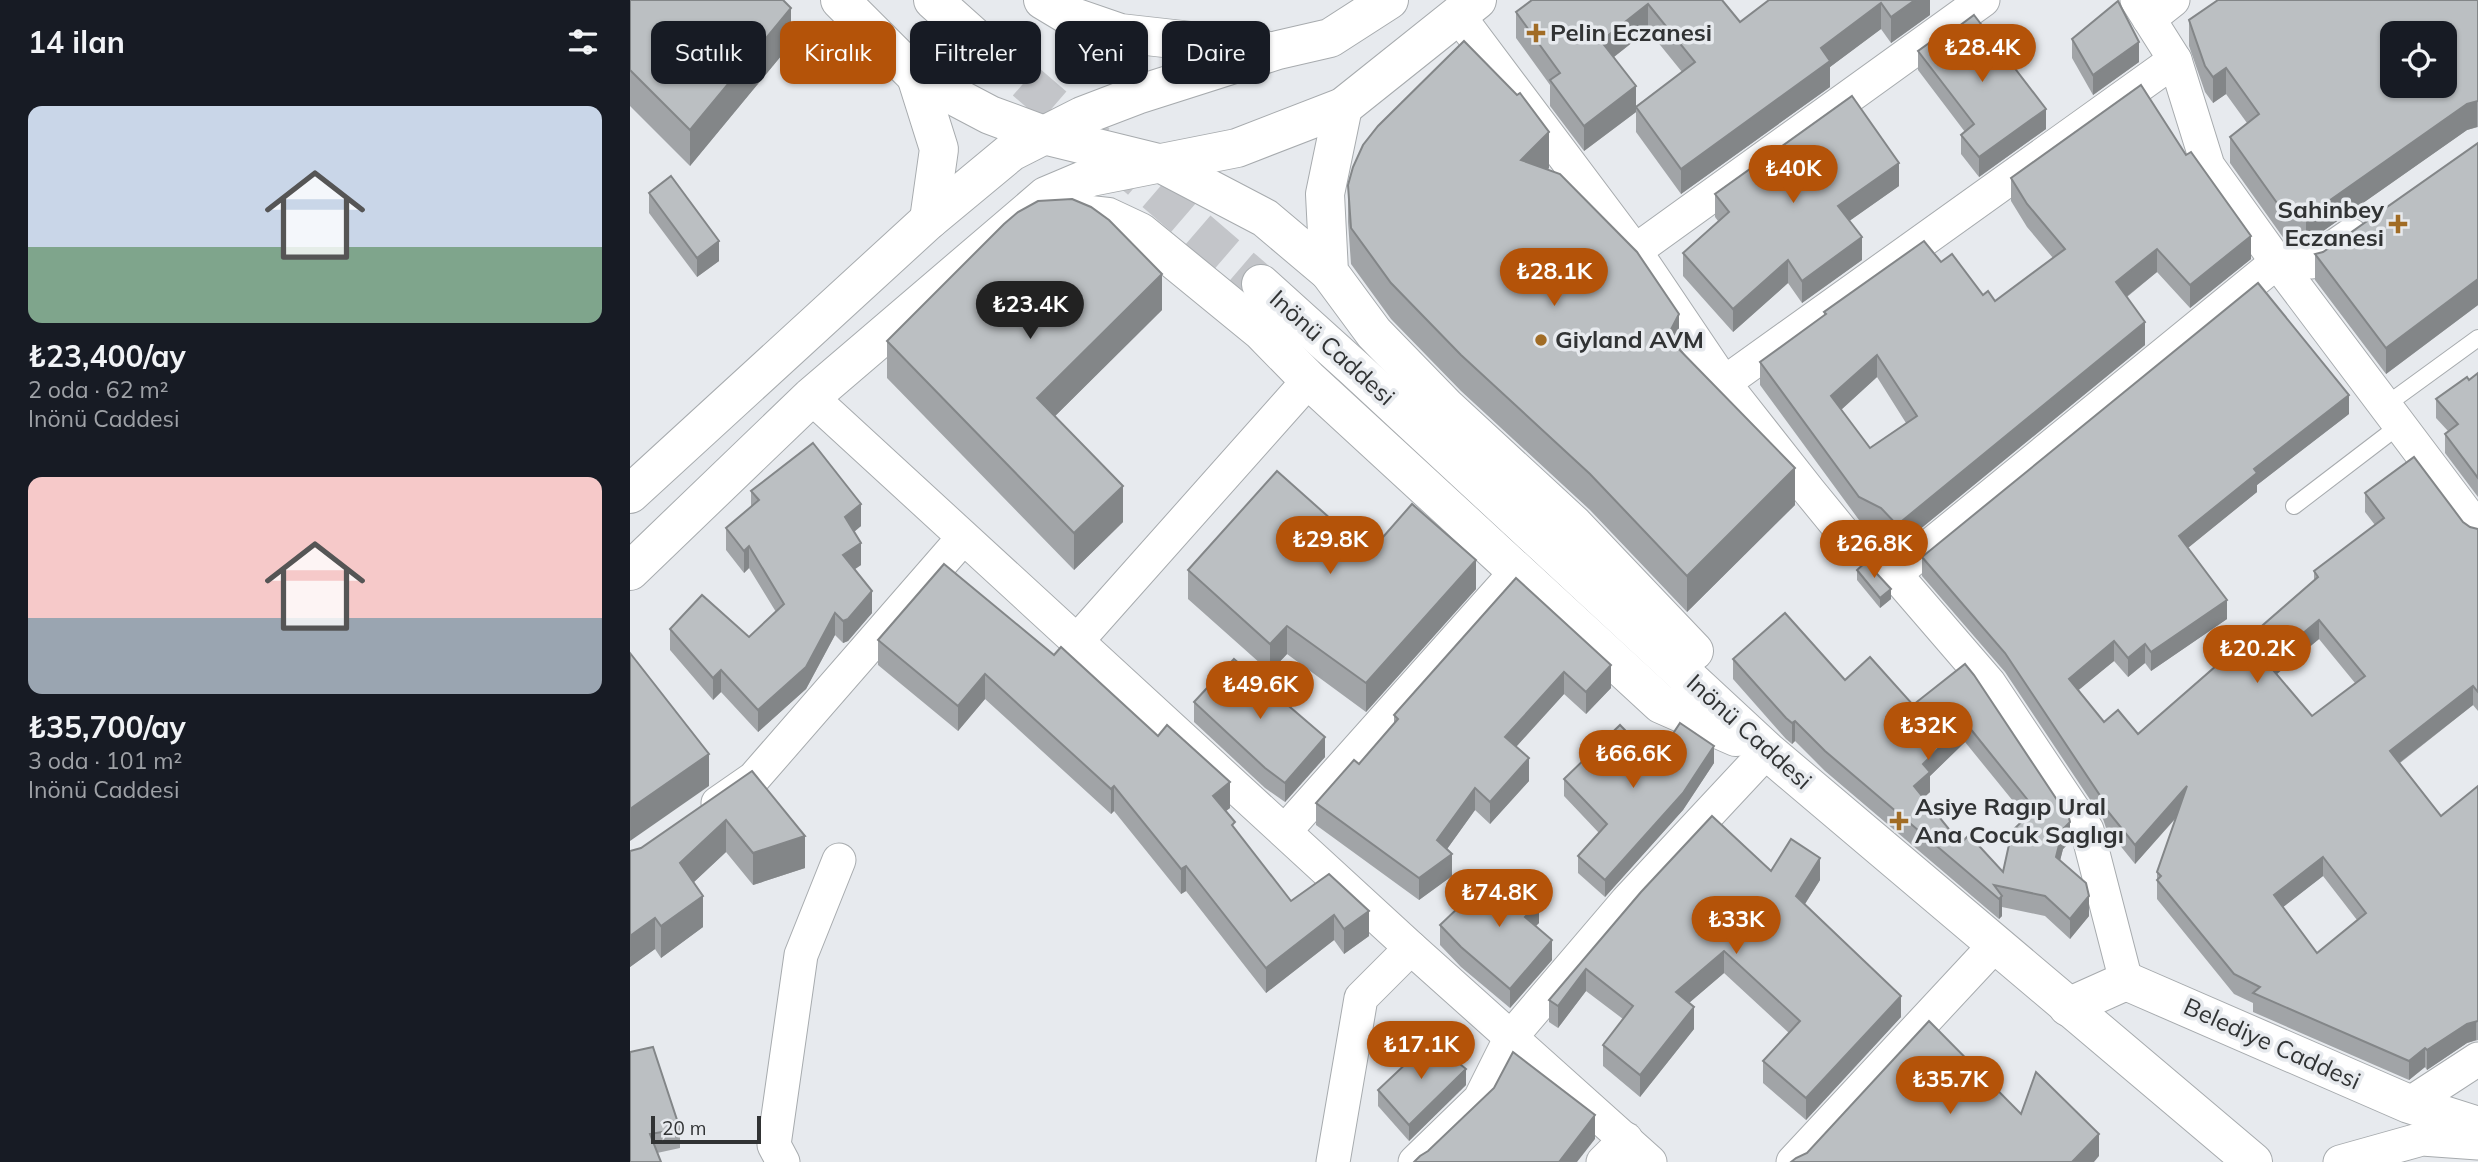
<!DOCTYPE html>
<html lang="tr">
<head>
<meta charset="utf-8">
<style>
  :root { --surface:#171b24; --page:#242831; --text:#f1f3f6; --muted:#9ea1a6; --accent:#b45309 }
  body { margin:0; font-family:Mulish,sans-serif; background:var(--page); color:var(--text); height:100vh; display:flex; flex-direction:column; font-size:26px; white-space:nowrap }
  * { box-sizing:border-box; margin:0 }
  p { font-size:23px; color:var(--muted) }
  .icon { flex:none; width:38px; height:38px; fill:none; stroke:currentColor; stroke-width:2; stroke-linecap:round; stroke-linejoin:round }
  .map { position:relative; flex:1; overflow:hidden }
  .details { display:flex; flex-direction:column; background:var(--surface); width:630px }
  .details>* { flex:none }
  .banner { position:absolute; left:21px; top:21px; width:665px; height:63px; display:flex; gap:14px }
  .fabs { position:absolute; left:1750px; top:21px; display:grid; gap:14px }
  .fabs a { display:grid; place-items:center; width:77px; height:77px; border-radius:14px; background:var(--surface); box-shadow:0 2px 5px #0004; font-size:35px }
  .scale { position:absolute; left:21px; bottom:18px; width:110px; box-sizing:border-box; padding-left:7px; border:4px solid #313334; border-top:0; font-size:19px; line-height:24px; white-space:nowrap; color:#313334; -webkit-text-stroke:5px #e7eaee; paint-order:stroke }
  .price { position:absolute; translate:-50% -60px; padding:0 16px; border-radius:24px; background:var(--accent); color:#fff; font-size:23px; line-height:46px; filter:drop-shadow(0 2px 4px #0008) }
  .price::after { content:''; position:absolute; left:50%; top:42px; width:21px; height:16px; margin-left:-10px; background:inherit; clip-path:polygon(0 0,100% 0,50% 100%) }
  .price.active { background:#222; color:#fff }
  ul { padding:0; list-style:none }
  li { display:grid; align-content:center; gap:14px; height:371px; padding:0 28px }
  li span { display:grid; place-items:center; height:217px; border-radius:14px; color:#555 }
  li>.icon { margin-inline-start:auto }
  span .icon { width:126px; height:126px; fill:#fffc; stroke-width:1 }
  li b { font-size:30px }
  h2 { display:flex; justify-content:space-between; align-items:center; height:84px; padding:0 28px; font-size:30px }
  .tag { padding:0 24px; border-radius:14px; background:var(--surface); box-shadow:0 2px 5px #0004; font-size:24px; line-height:63px }
  .tag.active { background:var(--accent); color:#fff }
  main { display:flex; flex:1; min-height:0 }
  .map>svg:first-child { display:block }
</style>
</head>
<body>
<main>
<section class="details">
<h2>14 ilan<svg class="icon" aria-label="filters" viewBox="0 0 24 24"><path d="M4 7h16M4 17h16"/><circle cx="9" cy="7" r="2"/><circle cx="15" cy="17" r="2"/></svg></h2>
<ul>
<li><span style="background:linear-gradient(#c9d6e8 65%,#7fa58c 0)"><svg class="icon" aria-label="home" viewBox="0 0 24 24"><path d="M3 11l9-7 9 7M6 9v11h12V9"/></svg></span><div><b>₺23,400/ay</b><p>2 oda · 62 m²</p><p>Inönü Caddesi</p></div></li>
<li><span style="background:linear-gradient(#f6c9c9 65%,#9aa5b1 0)"><svg class="icon" aria-label="home" viewBox="0 0 24 24"><path d="M3 11l9-7 9 7M6 9v11h12V9"/></svg></span><div><b>₺35,700/ay</b><p>3 oda · 101 m²</p><p>Inönü Caddesi</p></div></li>
</ul>
</section>
<div class="map">
<svg width="1848" height="1162" viewBox="0 0 1848 1162">
  <rect width="100%" height="100%" fill="#e7eaee"/>
  <g fill="none" stroke-linecap="round" stroke-linejoin="round">
    <polyline stroke="#c3c5c9" stroke-width="38" stroke-dasharray="38 19" stroke-linecap="butt" points="352,44 631,284"/>
    <defs>
      <g id="lane">
        <polyline points="1756,405 1848,338"/>
        <polyline points="1664,506 1770,425"/>
      </g>
      <g id="street">
        <polyline points="1507,0 1545,60 1578,166 1647,262 1848,529"/>
        <polyline points="828,15 1005,251 1094,383 1179,491 1215,535 1237,544 1265,574 1359,683 1457,830 1496,981"/>
        <polyline points="1519,19 1543,0"/>
        <polyline points="1005,251 1353,0"/>
        <polyline points="1094,383 1545,60"/>
        <polyline points="181,397 781,948 1020,1162"/>
        <polyline points="1265,574 1647,262 1682,262 1721,235"/>
        <polyline points="446,642 679,380"/>
        <polyline points="88,803 124,778 333,538"/>
        <polyline points="655,831 887,571"/>
        <polyline points="1779,1104 1848,1059"/>
        <polyline points="153,1162 144,1145 171,955 209,860"/>
        <polyline points="703,1162 731,998 781,948"/>
        <polyline points="785,1162 850,1099 881,1037 997,901 1137,751"/>
        <polyline points="973,1162 996,1139"/>
        <polyline points="1163,1162 1365,945"/>
        <polyline points="1710,1162 1792,1139 1848,1143"/>
      </g>
      <polyline id="secondary" points="1438,1007 1496,981 1779,1104 1848,1126"/>
      <g id="primary">
        <polyline points="210,0 286,76 360,115 414,135 532,164 635,218 699,272"/>
        <polyline points="303,0 352,44"/>
        <polyline points="413,0 438,15 490,33 632,49"/>
        <polyline points="286,76 309,149 299,220"/>
        <polyline points="713,107 695,194 699,272 744,333 816,407 944,525 1064,651"/>
        <polyline points="421,214 442,213 478,217 510,232 631,331 679,380 1031,704 1106,737"/>
        <polyline points="631,284 724,368 1137,751 1623,1162"/>
        <polyline points="0,494 299,220 381,152 452,116 507,95 648,50 700,38 759,0"/>
        <polyline points="0,571 181,397 416,196 461,177 607,148 713,107 847,0"/>
      </g>
    </defs>
    <use href="#lane" stroke="#a7abae" stroke-width="18"/>
    <use href="#street" stroke="#a7abae" stroke-width="35"/>
    <use href="#secondary" stroke="#a7abae" stroke-width="40"/>
    <use href="#primary" stroke="#a7abae" stroke-width="40"/>
    <use href="#lane" stroke="#fff" stroke-width="16"/>
    <use href="#street" stroke="#fff" stroke-width="33"/>
    <use href="#secondary" stroke="#fff" stroke-width="38"/>
    <use href="#primary" stroke="#fff" stroke-width="38"/>
  </g>
  <g fill="#a1a4a7" fill-rule="evenodd">
    <polygon points="0,0 161,44 60,166 0,106"/>
    <path d="M1092,0L1110,22L1139,0H1300V15L1261,43L1251,29L1200,67V87L1051,194L1006,132V112L954,151L920,106V85L886,38V12ZM1018,30L1052,72L1006,106L984,57Z"/>
    <polygon points="1848,0 1848,127 1837,130 1676,243 1657,243 1600,163 1600,137 1617,123 1596,94 1583,103 1575,92 1559,46 1559,20"/>
    <polygon points="1325,29 1416,129 1349,177 1331,154 1331,135 1335,132 1288,70 1288,51"/>
    <polygon points="1442,39 1509,62 1463,95 1442,58"/>
    <polygon points="1848,143 1848,305 1756,374 1685,280 1685,254 1693,252"/>
    <polygon points="919,168 917,170 1049,349 1165,505 1057,612 960,510 831,391 761,319 721,264 718,222 718,185"/>
    <path d="M1381,178L1621,259L1560,308L1527,272L1497,297L1515,345L1267,548L1251,530L1229,520L1130,385V362L1194,315V312L1311,262L1353,295L1365,301L1423,258L1397,227L1381,201ZM1247,377L1276,423L1240,448L1211,410Z"/>
    <polygon points="1269,186 1219,221 1232,260 1172,303 1158,283 1103,332 1053,276 1053,253 1088,221 1085,217 1085,194"/>
    <polygon points="19,193 89,261 67,277 19,213"/>
    <polygon points="532,310 425,416 493,522 444,570 257,378 257,341"/>
    <polygon points="1848,373 1848,497 1815,453 1815,434 1818,431 1806,418 1806,399 1839,380"/>
    <path d="M1719,414L1627,485V492L1558,548L1597,619L1521,671L1515,663L1498,677L1484,661L1448,690L1474,722L1508,734L1684,581V571L1745,525L1735,512V493L1833,522L1840,527L1848,529V711L1843,705L1770,763L1811,816L1848,786V1040L1837,1043L1797,1070L1795,1067L1779,1080L1623,1012V1003L1604,994L1527,899V872L1546,818L1505,864L1476,828L1473,819L1375,672L1292,576V557ZM1689,639L1725,683L1682,716L1647,674ZM1693,876L1727,920L1687,953L1653,907Z"/>
    <polygon points="121,491 231,526 224,532 231,565 225,569 242,613 218,641 213,643 205,635 176,689 128,732 91,692 83,700 40,650 40,629 119,637 146,612 119,568 114,573 96,550 96,528 121,507"/>
    <polygon points="739,553 846,589 736,712 657,654 640,672 558,599 558,570"/>
    <polygon points="314,564 600,808 595,811 605,829 661,901 699,874 739,936 714,954 704,940 636,993 556,891 551,894 484,811 481,814 355,699 328,731 248,665 248,640"/>
    <polygon points="1227,570 1261,599 1250,608 1227,580"/>
    <polygon points="886,578 981,688 956,714 934,694 886,747 899,781 860,824 845,810 817,849 822,876 789,900 686,825 686,803 729,764 764,724 764,715"/>
    <path d="M1103,659L1215,680L1283,705L1335,664L1440,842L1433,849L1430,860L1459,916L1440,939L1415,916L1372,907V916L1369,919L1195,771L1165,741L1162,744L1156,739L1103,679ZM1335,742L1396,817L1373,872L1334,840L1322,833L1293,798L1300,792V776Z"/>
    <polygon points="564,702 695,757 655,802 635,788 564,722"/>
    <polygon points="1025,761 1084,763 1053,810 975,897 948,873 948,856 969,833 934,796 934,779"/>
    <polygon points="122,771 175,868 123,885 96,852 64,882 73,927 31,958 25,949 0,967 0,851 11,848"/>
    <polygon points="1141,871 1190,880 1175,904 1271,1017 1176,1120 1133,1083 1133,1061 1159,1033 1094,973 1059,1003 1064,1029 1010,1097 973,1066 973,1045 993,1019 956,991 928,1028 919,1022 919,1000 1011,892"/>
    <polygon points="858,890 909,923 905,926 922,960 880,1008 831,967 810,945 810,925"/>
    <polygon points="0,1052 50,1129 50,1148 27,1153 0,1162"/>
    <polygon points="836,1085 779,1141 748,1106 748,1090"/>
  </g>
  <g fill="#838688">
    <polygon points="1285,0 1300,0 1300,15 1261,43 1261,17"/>
    <polygon points="1251,3 1251,29 1200,67 1200,87 1051,194 1051,169 1191,48"/>
    <polygon points="1018,4 1018,30 971,67 971,41"/>
    <polygon points="161,8 161,44 60,166 60,130"/>
    <polygon points="1509,42 1509,62 1463,95 1463,75"/>
    <polygon points="1596,68 1596,94 1583,103 1583,77"/>
    <polygon points="1006,86 1006,112 954,151 954,126"/>
    <polygon points="1847,101 1847,127 1837,130 1676,243 1676,217 1837,104"/>
    <polygon points="1416,109 1416,129 1349,177 1349,157"/>
    <polygon points="919,132 919,168 891,196 891,160"/>
    <polygon points="1269,163 1269,186 1208,229 1208,206"/>
    <polygon points="1621,236 1621,259 1560,308 1560,285"/>
    <polygon points="1232,237 1232,260 1172,303 1172,281"/>
    <polygon points="89,241 89,261 67,277 67,258"/>
    <polygon points="1527,249 1527,272 1486,305 1486,282"/>
    <polygon points="1158,260 1158,283 1103,332 1103,309"/>
    <polygon points="532,274 532,310 407,434 407,398"/>
    <polygon points="1848,279 1848,305 1756,374 1756,348"/>
    <polygon points="1049,314 1049,351 1037,337"/>
    <polygon points="1515,322 1515,345 1267,548 1267,525"/>
    <polygon points="1247,355 1247,377 1201,419 1201,396"/>
    <polygon points="1719,395 1719,414 1627,485 1627,492 1549,555 1549,536 1624,469"/>
    <polygon points="1165,468 1165,505 1057,612 1057,576"/>
    <polygon points="493,486 493,522 444,570 444,533"/>
    <polygon points="231,504 231,526 215,539 215,517"/>
    <polygon points="231,543 231,565 213,577 213,555"/>
    <polygon points="119,546 119,568 114,573 114,551"/>
    <polygon points="846,560 846,589 736,712 736,683"/>
    <polygon points="1261,589 1261,599 1250,608 1250,598"/>
    <polygon points="242,591 242,613 218,641 213,643 213,621"/>
    <polygon points="1597,600 1597,619 1521,671 1521,652"/>
    <polygon points="205,613 205,635 176,689 128,732 128,710"/>
    <polygon points="1689,620 1689,639 1637,682 1637,663"/>
    <polygon points="657,626 657,654 640,672 640,644"/>
    <polygon points="1484,641 1484,661 1439,698 1439,679"/>
    <polygon points="1515,644 1515,663 1498,677 1498,658"/>
    <polygon points="981,665 981,688 956,714 956,692"/>
    <polygon points="91,670 91,692 83,700 83,678"/>
    <polygon points="934,672 934,694 875,759 875,737"/>
    <polygon points="355,674 355,699 328,731 328,706"/>
    <polygon points="1843,686 1843,705 1760,770 1760,751"/>
    <polygon points="1165,721 1165,741 1162,744 1162,723"/>
    <polygon points="1335,722 1335,742 1300,776 1300,792 1284,807 1284,786 1293,764"/>
    <polygon points="695,737 695,757 655,802 655,783"/>
    <polygon points="1084,746 1084,763 1053,810 975,897 975,880"/>
    <polygon points="79,754 79,786 0,841 0,809"/>
    <polygon points="899,758 899,781 860,824 860,802"/>
    <polygon points="600,782 600,808 583,821 583,796"/>
    <polygon points="484,786 484,811 481,814 481,789"/>
    <polygon points="1557,786 1557,805 1505,864 1505,845"/>
    <polygon points="845,788 845,810 807,863 807,840"/>
    <polygon points="96,820 96,852 50,895 50,863"/>
    <polygon points="1440,822 1440,842 1433,849 1426,877 1426,857 1433,829"/>
    <polygon points="175,836 175,868 123,885 123,853"/>
    <polygon points="822,854 822,876 789,900 789,878"/>
    <polygon points="1693,857 1693,876 1644,914 1644,895"/>
    <polygon points="1190,858 1190,880 1166,918 1166,896"/>
    <polygon points="556,866 556,891 551,894 551,869"/>
    <polygon points="73,896 73,927 31,958 31,926"/>
    <polygon points="1372,896 1372,916 1369,919 1369,899"/>
    <polygon points="1459,896 1459,916 1440,939 1440,919"/>
    <polygon points="909,903 909,923 895,937 895,917"/>
    <polygon points="739,911 739,936 714,954 714,929"/>
    <polygon points="704,915 704,940 636,993 636,968"/>
    <polygon points="25,918 25,949 0,967 0,936"/>
    <polygon points="922,940 922,960 880,1008 880,989"/>
    <polygon points="1094,951 1094,973 1046,1014 1046,992"/>
    <polygon points="956,969 956,991 928,1028 928,1006"/>
    <polygon points="1271,996 1271,1017 1176,1120 1176,1098"/>
    <polygon points="1064,1007 1064,1029 1010,1097 1010,1075"/>
    <polygon points="1846,1021 1846,1040 1837,1043 1797,1070 1797,1050 1837,1024"/>
    <polygon points="1795,1048 1795,1067 1779,1080 1779,1061"/>
    <polygon points="836,1069 836,1085 779,1141 779,1125"/>
    <polygon points="965,1115 965,1139 947,1162 929,1162"/>
    <polygon points="1469,1134 1469,1156 1464,1162 1442,1162"/>
  </g>
  <g fill="#bbbfc2" stroke="#838688" stroke-width="2" fill-rule="evenodd">
    <polygon points="0,0 153,0 161,8 60,130 0,70"/>
    <polygon points="902,0 1092,0 1110,22 1139,0 1285,0 1261,17 1251,3 1191,48 1200,61 1051,169 1006,107 1065,62 1018,4 971,41 1006,86 954,126 920,80 930,73 886,12"/>
    <path d="M1588,0H1848V101L1837,104L1676,217H1657L1600,137L1629,114L1596,68L1583,77L1575,66L1559,20ZM1762,33H1815V86H1762Z"/>
    <polygon points="1488,1 1509,42 1463,75 1442,39"/>
    <polygon points="1344,15 1416,109 1349,157 1331,135 1344,124 1288,51 1323,26 1325,29"/>
    <polygon points="834,41 887,95 890,93 919,132 891,160 930,174 1007,252 1049,314 1037,337 1165,468 1057,576 960,474 831,355 761,283 721,228 718,185 723,167 733,145 748,126"/>
    <path d="M1511,85L1556,155L1561,152L1621,236L1560,285L1527,249L1486,282L1515,322L1267,525L1251,508L1229,497L1130,362L1196,314L1194,312L1294,241L1311,262L1322,254L1353,295L1358,291L1365,301L1435,249L1397,204L1381,178ZM1247,355L1287,416L1240,448L1201,396Z"/>
    <polygon points="1222,96 1269,163 1208,206 1232,237 1172,281 1158,260 1103,309 1053,253 1099,212 1085,194"/>
    <polygon points="1848,143 1848,279 1756,348 1685,254 1693,252"/>
    <polygon points="41,176 89,241 67,258 19,193"/>
    <polygon points="442,199 461,207 479,220 532,274 407,398 493,486 444,533 257,341 374,224 388,212 408,201"/>
    <path d="M1628,283L1719,395L1624,469L1627,473L1549,536L1597,600L1521,652L1515,644L1498,658L1484,641L1439,679L1474,722L1488,710L1508,734L1688,577L1684,571L1754,518L1735,493L1784,457L1833,522L1840,527L1848,529V692L1843,686L1760,751L1811,816L1848,786V1021L1837,1024L1797,1050L1795,1048L1779,1061L1623,993L1630,987L1604,974L1527,880L1531,876L1527,872L1557,786L1505,845L1476,809L1473,800L1375,653L1292,557ZM1689,620L1735,676L1682,716L1637,663ZM1693,857L1736,913L1687,953L1644,895Z"/>
    <polygon points="1848,373 1848,478 1815,434 1828,424 1806,399 1837,377 1839,380"/>
    <polygon points="183,443 231,504 215,517 231,543 213,555 242,591 218,619 213,621 205,613 176,667 128,710 91,670 83,678 40,629 72,595 119,637 154,604 119,546 114,551 96,528 129,500 121,491"/>
    <polygon points="647,471 739,553 782,504 846,560 736,683 657,626 640,644 558,570"/>
    <polygon points="1236,562 1261,589 1250,598 1227,570"/>
    <polygon points="314,564 424,655 431,647 528,736 537,725 600,782 583,796 605,822 602,825 661,901 699,874 739,911 714,929 704,915 636,968 556,866 551,869 484,786 481,789 355,674 328,706 248,640"/>
    <polygon points="886,578 981,665 956,692 934,672 875,737 899,758 860,802 845,788 807,840 822,854 789,878 686,803 724,760 729,764 768,719 764,715"/>
    <path d="M1155,613L1215,680L1240,657L1283,705L1335,664L1344,675L1439,818L1440,822L1433,829L1426,857L1456,883L1459,896L1440,919L1415,896L1364,885L1372,896L1369,899L1195,751L1165,721L1162,723L1156,718L1103,659ZM1335,722L1405,809L1382,831L1373,872L1339,835L1334,840L1325,831L1322,833L1284,786L1300,772L1293,764Z"/>
    <polygon points="0,653 79,754 0,809"/>
    <polygon points="604,659 695,737 655,783 635,768 564,702"/>
    <polygon points="1050,723 1084,746 1053,793 975,880 948,856 977,824 934,779 990,725 1025,761"/>
    <polygon points="122,771 175,836 123,853 96,820 50,863 73,896 31,926 25,918 0,936 0,851 11,848"/>
    <polygon points="1082,816 1141,871 1161,839 1190,858 1166,896 1271,996 1176,1098 1133,1061 1170,1021 1094,951 1046,992 1064,1007 1010,1075 973,1045 1003,1006 956,969 928,1006 919,1000 1011,892"/>
    <polygon points="875,871 909,903 895,917 922,940 880,989 831,947 810,925 852,885 858,890"/>
    <polygon points="1299,1021 1391,1114 1406,1072 1469,1134 1442,1162 1161,1162 1166,1158 1177,1153"/>
    <polygon points="801,1040 836,1069 779,1125 748,1090"/>
    <polygon points="23,1047 50,1129 20,1134 31,1162 0,1162 0,1052"/>
    <polygon points="883,1052 965,1115 929,1162 784,1162 790,1156 798,1151 864,1088"/>
  </g>
  <g fill="#a16c25" stroke="#e7eaee" stroke-width="2.5">
    <path d="M902.5 22.5h7v7h7v7h-7v7h-7v-7h-7v-7h7z"/>
    <path d="M1764.5 213.5h7v7h7v7h-7v7h-7v-7h-7v-7h7z"/>
    <circle cx="911" cy="340" r="7"/>
    <path d="M1265.5 810.5h7v7h7v7h-7v7h-7v-7h-7v-7h7z"/>
  </g>
  <g text-anchor="middle" stroke-width="7" stroke-linejoin="round" paint-order="stroke">
    <g font-size="24" font-weight="bold" fill="#313334" stroke="#e7eaee" text-anchor="start">
      <text x="920" y="41">Pelin Eczanesi</text>
      <text x="1754" y="218" text-anchor="end">Sahinbey<tspan x="1754" dy="28">Eczanesi</tspan></text>
      <text x="925" y="348">Giyland AVM</text>
      <text x="1285" y="815">Asiye Ragıp Ural<tspan x="1285" dy="28">Ana Cocuk Saglıgı</tspan></text>
    </g>
    <g font-size="24" fill="#313334" stroke="#e7eaee">
      <text transform="translate(702 348) rotate(42)" y="8">Inönü Caddesi</text>
      <text transform="translate(1119 732) rotate(42)" y="8">Inönü Caddesi</text>
      <text transform="translate(1642 1044) rotate(24)" y="8">Belediye Caddesi</text>
    </g>
  </g>
</svg>
<div class="fabs">
<a><svg class="icon" aria-label="locate" viewBox="0 0 24 24"><circle cx="12" cy="12" r="6"/><path d="M12 2v4M12 18v4M2 12h4M18 12h4"/></svg></a>
</div>
<div class="scale">20 m</div>
<b class="price" style="left:1352px;top:84px">₺28.4K</b>
<b class="price" style="left:1163px;top:205px">₺40K</b>
<b class="price" style="left:924px;top:308px">₺28.1K</b>
<b class="price active" style="left:400px;top:341px">₺23.4K</b>
<b class="price" style="left:700px;top:576px">₺29.8K</b>
<b class="price" style="left:1244px;top:580px">₺26.8K</b>
<b class="price" style="left:1627px;top:685px">₺20.2K</b>
<b class="price" style="left:630px;top:721px">₺49.6K</b>
<b class="price" style="left:1298px;top:762px">₺32K</b>
<b class="price" style="left:1003px;top:790px">₺66.6K</b>
<b class="price" style="left:869px;top:929px">₺74.8K</b>
<b class="price" style="left:1106px;top:956px">₺33K</b>
<b class="price" style="left:791px;top:1081px">₺17.1K</b>
<b class="price" style="left:1320px;top:1116px">₺35.7K</b>
<div class="banner">
<a class="tag">Satılık</a>
<a class="tag active">Kiralık</a>
<a class="tag">Filtreler</a>
<a class="tag">Yeni</a>
<a class="tag">Daire</a>
</div>
</div>
</main>
</body>
</html>
